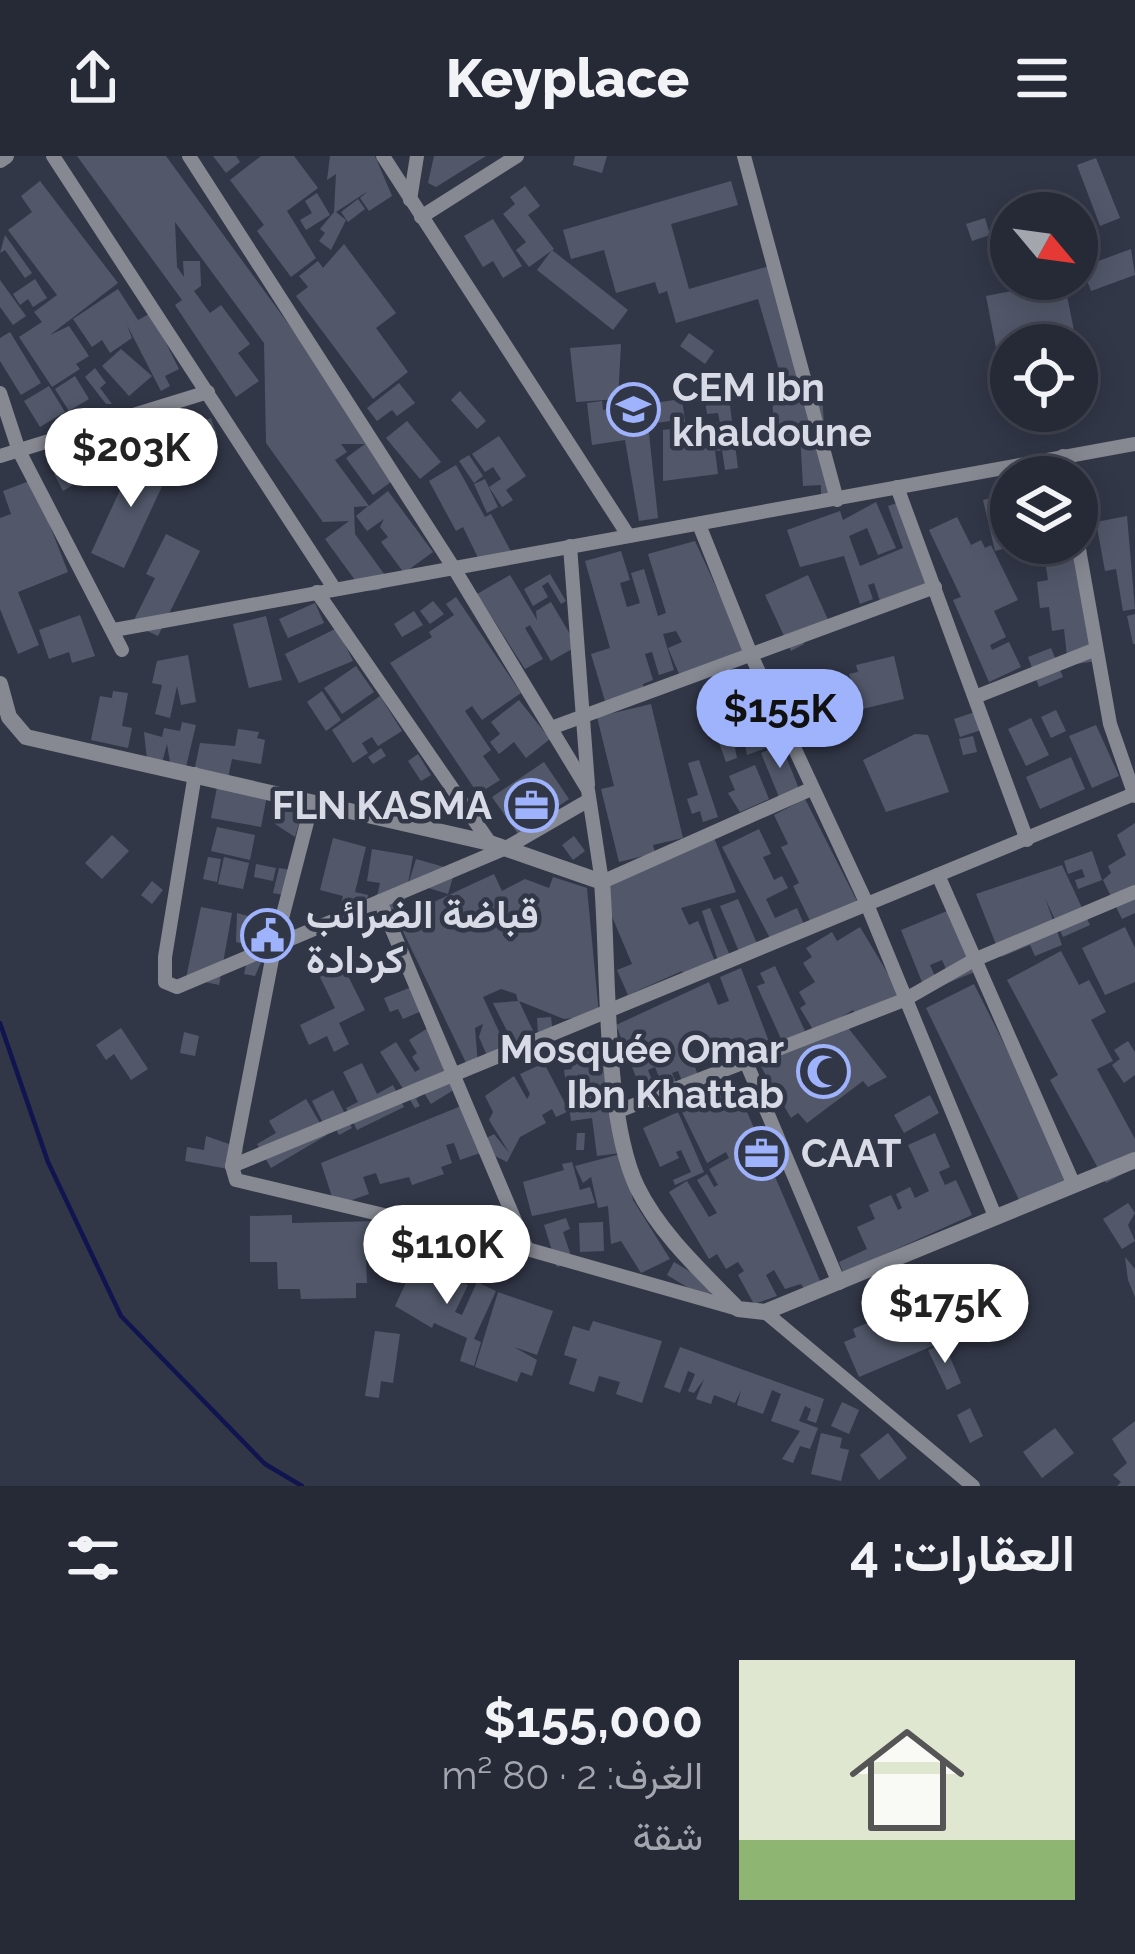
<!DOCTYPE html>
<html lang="ar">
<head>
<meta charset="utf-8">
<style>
  :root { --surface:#262936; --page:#2e313e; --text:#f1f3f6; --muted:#a4a6ad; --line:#424551; --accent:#9fb3fd }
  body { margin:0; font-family:Raleway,Vazirmatn,sans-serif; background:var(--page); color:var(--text); direction:rtl; height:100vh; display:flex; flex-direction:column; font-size:45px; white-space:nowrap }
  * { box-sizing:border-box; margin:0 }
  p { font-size:39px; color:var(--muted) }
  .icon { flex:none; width:66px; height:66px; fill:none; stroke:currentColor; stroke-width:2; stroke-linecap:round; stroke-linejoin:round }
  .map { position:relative; height:1330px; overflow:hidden; direction:ltr }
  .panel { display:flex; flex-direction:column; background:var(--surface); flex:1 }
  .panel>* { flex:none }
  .needle { width:78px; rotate:119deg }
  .tools { position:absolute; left:990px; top:36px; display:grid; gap:24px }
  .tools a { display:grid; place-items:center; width:108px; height:108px; border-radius:50%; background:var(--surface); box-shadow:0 6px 30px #0003,0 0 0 3px var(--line); font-size:60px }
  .price { position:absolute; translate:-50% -102px; padding:0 27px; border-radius:42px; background:#fff; color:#222; font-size:39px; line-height:78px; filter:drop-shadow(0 3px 6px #0008) }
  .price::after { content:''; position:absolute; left:50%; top:72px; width:36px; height:27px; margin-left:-18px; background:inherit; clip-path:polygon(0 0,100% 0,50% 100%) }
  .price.current { background:var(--accent); color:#111 }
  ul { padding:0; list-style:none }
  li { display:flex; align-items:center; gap:36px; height:300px; padding:0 60px }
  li+li { border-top:3px solid var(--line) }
  li span { display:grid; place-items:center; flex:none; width:336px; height:240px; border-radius:0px; color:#555 }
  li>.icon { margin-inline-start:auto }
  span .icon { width:144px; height:144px; fill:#fffc; stroke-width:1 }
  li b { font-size:51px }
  h2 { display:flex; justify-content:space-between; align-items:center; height:144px; padding:0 60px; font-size:51px }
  header { display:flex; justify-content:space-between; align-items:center; height:156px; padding:0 60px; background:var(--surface); font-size:54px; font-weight:800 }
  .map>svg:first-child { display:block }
</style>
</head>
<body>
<header><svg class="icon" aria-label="menu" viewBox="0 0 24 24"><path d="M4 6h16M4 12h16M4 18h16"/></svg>Keyplace<svg class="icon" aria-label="share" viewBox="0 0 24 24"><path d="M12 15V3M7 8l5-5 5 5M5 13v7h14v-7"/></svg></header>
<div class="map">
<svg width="1135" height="1330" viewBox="0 0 1135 1330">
  <rect width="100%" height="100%" fill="#323748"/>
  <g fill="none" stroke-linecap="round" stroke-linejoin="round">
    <polyline stroke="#11154f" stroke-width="4.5" points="0,867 48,1006 121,1160 265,1308 302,1330"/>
  </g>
  <g fill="#52586a" fill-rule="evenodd">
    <polygon points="77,0 166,0 399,320 373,339 346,302 365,288 341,288 347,296 335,304 369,350 388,335 433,396 404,417 381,386 388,381 380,371 384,363 367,375 356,360 368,350 354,351 355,378 390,426 379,434 363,435 325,383 349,365 323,366 266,287 264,187 175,66 177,111 184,121 183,105 200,105 201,130 194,135 210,157 221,149 250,188 238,197 259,225 236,241 175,149 182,144"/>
    <polygon points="213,0 236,0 240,6 226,17"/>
    <polygon points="261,0 294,0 318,32 287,55 316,102 291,121 257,75 264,69 230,24"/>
    <polygon points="330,0 375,0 392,40 369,55 360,42 368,35 336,56 346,64 331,94 319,85 325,77 320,73 334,56 336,18 327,24"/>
    <polygon points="434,0 486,0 436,31 428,27"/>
    <polygon points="575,0 607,0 602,17 573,9"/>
    <polygon points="1096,2 1120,62 1100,70 1077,9"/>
    <polygon points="40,25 118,127 50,179 69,170 89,200 76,208 80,213 52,231 19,181 42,166 34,156 57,139 8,74 32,56 21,40"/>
    <polygon points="731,25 738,49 671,68 689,133 773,109 808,232 786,238 758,143 676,167 667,135 659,138 655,126 616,137 604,94 571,103 563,74"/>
    <polygon points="525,30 540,50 528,59 554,93 529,111 516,94 526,86 503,58 515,48 510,41"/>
    <polygon points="317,37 330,59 306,74 300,64 312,57 305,45"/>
    <polygon points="358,43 365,53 348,66 341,56"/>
    <polygon points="985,62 990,79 972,85 966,68"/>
    <polygon points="493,63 522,110 503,122 493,105 483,111 464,80"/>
    <polygon points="5,79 32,117 25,122 5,94 0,97"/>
    <polygon points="344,88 396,157 376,172 408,216 373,243 296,140 308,131 299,120 318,105 323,112"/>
    <polygon points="1131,93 1135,119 1091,135 1082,111"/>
    <polygon points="552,94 628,154 613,174 537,114"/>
    <polygon points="35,123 47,142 33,151 28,143 20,149 13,138"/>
    <polygon points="0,124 26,160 13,169 0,151"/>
    <polygon points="1064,125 1077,189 1011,189 1011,205 999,207 986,140"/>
    <polygon points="118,133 138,164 151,157 179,213 165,220 170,230 161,235 127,169 132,182 110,197 102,184 92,191 73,163"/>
    <polygon points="10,176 41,227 21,239 0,205 0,182"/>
    <polygon points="689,177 714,195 705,208 680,190"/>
    <polygon points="621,188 618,243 576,246 570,192"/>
    <polygon points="121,193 152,220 129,240 102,210"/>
    <polygon points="95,212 106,227 100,232 112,248 106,248 85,221"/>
    <polygon points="75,220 89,243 69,255 55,233"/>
    <polygon points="399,227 415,247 397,260 392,254 377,265 367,252"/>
    <polygon points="49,230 65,256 40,271 24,245"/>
    <polygon points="728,234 738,312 725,314 722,294 715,295 718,318 663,325 663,274 680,272 679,264 648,268 658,362 639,365 625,284 592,289 587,247 602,245 603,254 682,243 686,272 720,267 718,257 707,258 704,237"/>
    <polygon points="460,235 486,265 477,273 451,244"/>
    <polygon points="822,238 829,345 821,346 821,329 803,330 800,278 782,280 782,269 774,269 772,241"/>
    <polygon points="211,262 217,279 202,285 195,268"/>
    <polygon points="407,265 441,306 420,323 386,282"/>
    <polygon points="499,280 526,320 506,334 513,344 502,351 489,331 501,323 493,311 485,316 472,298"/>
    <polygon points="138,295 171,311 124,412 91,397"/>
    <polygon points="469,299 483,320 474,327 459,305"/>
    <polygon points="456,309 485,361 491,358 515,403 484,414 463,371 456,375 429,325"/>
    <polygon points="66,311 76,327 63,335 54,318"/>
    <polygon points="485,323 498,351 487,357 474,328"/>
    <polygon points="32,324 68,416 18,436 39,489 18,498 0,453 0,362 11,358 3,335"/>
    <polygon points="998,340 1010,391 995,395 983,344"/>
    <polygon points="876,346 896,392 878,399 867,372 849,380 860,410 903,392 888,350 900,346 928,427 881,448 874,427 868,429 873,443 860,448 844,400 800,411 787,374 840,355 843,364"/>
    <polygon points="1077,351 1098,505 1068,509 1064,473 1052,475 1049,451 1040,452 1037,426 1048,424 1044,398 1021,402 1019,387 1077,387"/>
    <polygon points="1127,360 1135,453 1123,455 1116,413 1105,415 1096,366"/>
    <polygon points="957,361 971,389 981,384 985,392 991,389 1018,444 994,455 1006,481 990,489 992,494 1009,486 1021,511 989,526 953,444 961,441 929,374"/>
    <polygon points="166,378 200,395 158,480 132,468 155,422 146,418"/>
    <polygon points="695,385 747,498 680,520 668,492 682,486 676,475 663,478 674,514 659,519 652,496 645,498 653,524 643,528 644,534 605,545 591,498 610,492 585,405 621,395 630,424 620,427 627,451 640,447 631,417 644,413 658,460 666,457 648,398"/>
    <polygon points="550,418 566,445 561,448 548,426 542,430 548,441 533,450 524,433"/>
    <polygon points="510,419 537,464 536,455 551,446 577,490 551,505 530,469 525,472 543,503 525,513 477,438"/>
    <polygon points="808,419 833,475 802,483 804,488 791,495 765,439"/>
    <polygon points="456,441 521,537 482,564 472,550 465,555 491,594 483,600 500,624 478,638 390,507 432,481 429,476 454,459 446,448"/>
    <polygon points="433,445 444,458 430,468 420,455"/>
    <polygon points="315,447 324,467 288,482 279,463"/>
    <polygon points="414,455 423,469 402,481 394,468"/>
    <polygon points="1135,458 1135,488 1133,488 1127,460"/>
    <polygon points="80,459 95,500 72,507 69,496 49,503 39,474"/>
    <polygon points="266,460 282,524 249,532 233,468"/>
    <polygon points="337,472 353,505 299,527 285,498"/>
    <polygon points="1051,492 1063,521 1039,531 1028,501"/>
    <polygon points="188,499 196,546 181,549 177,530 170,562 155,558 162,529 152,527 157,505"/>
    <polygon points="894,500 904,543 858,554 849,518 858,516 856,509"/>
    <polygon points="356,510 374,536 342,558 324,532"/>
    <polygon points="839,522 841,536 818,539 815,526"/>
    <polygon points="755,524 779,587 747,599 740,558 729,562 737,602 726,606 703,543"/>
    <polygon points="113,535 128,537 122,570 132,572 128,592 91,584 100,540 112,542"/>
    <polygon points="322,535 341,564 326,575 307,546"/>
    <polygon points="380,540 402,575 378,590 372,581 362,587 368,597 353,607 332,574"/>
    <polygon points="519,544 550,583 526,602 514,586 499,598 490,586 500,578 491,566"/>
    <polygon points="651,548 683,682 653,689 655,697 619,706 601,633 614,630 597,561"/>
    <polygon points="1056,554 1066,575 1051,582 1041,561"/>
    <polygon points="975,556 981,574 960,581 954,563"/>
    <polygon points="1031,562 1049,599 1026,610 1008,573"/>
    <polygon points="182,566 196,569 185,615 171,612 167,588 162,607 147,604 144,576 162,581 164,572 180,575"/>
    <polygon points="1096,569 1119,620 1092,632 1069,580"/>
    <polygon points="238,573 259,576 257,582 265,584 261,608 232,603 228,622 194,616 200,587 235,590"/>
    <polygon points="915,578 928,579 949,636 886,656 863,604"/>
    <polygon points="973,580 977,596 963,599 959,583"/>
    <polygon points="781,588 799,633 779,641 761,597"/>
    <polygon points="381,592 386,600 373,608 368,601"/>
    <polygon points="418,598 431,619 421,625 408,605"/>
    <polygon points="1071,601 1085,633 1040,653 1026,621"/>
    <polygon points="699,604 718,661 703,666 700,655 692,658 687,643 698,639 688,607"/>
    <polygon points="544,606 569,643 518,678 492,641"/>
    <polygon points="755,609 769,643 740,656 728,637 735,634 729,620"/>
    <polygon points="217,631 267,640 261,671 211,662"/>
    <polygon points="278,642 304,650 295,681 275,668"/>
    <polygon points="805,643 858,747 812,769 793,730 799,727 781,691 788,688 774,659"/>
    <polygon points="1135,667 1135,757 1122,763 1103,724 1111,717 1108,710 1126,699 1117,679"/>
    <polygon points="217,671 255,679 250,704 211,695"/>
    <polygon points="759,673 771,698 763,701 774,724 782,720 788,732 766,743 775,762 797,752 805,771 772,786 722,691"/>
    <polygon points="112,679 129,695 102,723 85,707"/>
    <polygon points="574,680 585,695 573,704 562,689"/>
    <polygon points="333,682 366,691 355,736 368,739 365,752 340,752 343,740 320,734"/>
    <polygon points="714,682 736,736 681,752 689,769 698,765 717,810 685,823 682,815 628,839 617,814 632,808 600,732"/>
    <polygon points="372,693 413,700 403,755 375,750 380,727 367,725"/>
    <polygon points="1092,695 1102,724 1078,733 1075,724 1085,721 1082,713 1068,718 1064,705"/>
    <polygon points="208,701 221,703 217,726 203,723"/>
    <polygon points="224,701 249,707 243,733 218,728"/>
    <polygon points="416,703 455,714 448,738 409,726"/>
    <polygon points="256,708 276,712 273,725 254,721"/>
    <polygon points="1062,709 1090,769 1063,781 1045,742 1062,789 1035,800 1030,789 1001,801 976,738"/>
    <polygon points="279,712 290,714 284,739 273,737"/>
    <polygon points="494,718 502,735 525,723 549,732 553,721 587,732 599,859 564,863 519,845 534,877 513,887 493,847 518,845 516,838 501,833 483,841 507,893 488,902 479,881 483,868 475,872 478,909 469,913 397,763"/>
    <polygon points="152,725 163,734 152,748 141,739"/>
    <polygon points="738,743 758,790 740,798 720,750"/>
    <polygon points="201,751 232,757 219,829 186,822"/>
    <polygon points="710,752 730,800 718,805 702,755"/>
    <path d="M952,753L977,815L926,836L901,774ZM942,804L949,820L937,825L930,809Z"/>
    <polygon points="237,757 255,762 248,789 236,786"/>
    <polygon points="258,765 293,775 285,802 266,797 277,781 255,774"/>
    <polygon points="860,771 900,838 857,862 853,854 815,877 800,852 806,848 799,836 815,826 803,807 812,801 806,792 832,776 837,785"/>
    <polygon points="1125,771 1135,792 1135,826 1105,839 1082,792"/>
    <polygon points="260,778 268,780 263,802 255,820 244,818 250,791 257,793"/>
    <polygon points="1061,795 1079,829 1089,824 1106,856 1091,864 1113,905 1097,913 1135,983 1135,1011 1106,1027 1050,924 1058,919 1007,824"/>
    <polygon points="340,804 365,854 339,867 349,888 334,896 327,880 309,889 300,869 335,852 317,815"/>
    <polygon points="775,810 805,875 782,885 757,830 765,827 760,817"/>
    <polygon points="741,812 771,891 715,913 701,876 684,883 698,919 682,925 678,915 672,917 677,929 664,934 655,911 648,914 657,937 644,942 616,869 709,826 718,849 729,845 720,821"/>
    <polygon points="974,828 1076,1031 1025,1056 926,852"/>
    <polygon points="414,830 424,854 403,863 398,853 390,856 384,842"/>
    <polygon points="551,861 554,888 551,888 549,878 538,879 537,862"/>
    <polygon points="845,868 887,921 868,931 863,925 807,967 798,957 791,962 760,909"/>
    <polygon points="121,872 148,913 131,924 114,898 106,904 96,889"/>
    <polygon points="428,872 463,928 431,948 424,937 416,943 420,950 415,952 380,896 396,886 415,916 420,913 412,901 417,897 409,884"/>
    <polygon points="184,876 199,880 195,900 180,897"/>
    <polygon points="1128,885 1135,896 1135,919 1124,927 1112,909 1120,903 1114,894"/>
    <polygon points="607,892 621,997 597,1000 592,962 571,965 564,914 572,913 569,897"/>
    <polygon points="362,907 377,938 393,929 404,951 357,974 346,952 358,946 343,916"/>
    <polygon points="544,907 569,955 556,961 552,953 542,959 546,967 520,981 507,1006 489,997 483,984 494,978 510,998 489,964 493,956 485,940 514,920 527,943 530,938 520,918"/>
    <polygon points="734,926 821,1127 805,1135 801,1128 785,1133 774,1114 766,1119 777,1140 754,1148 738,1119 744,1115 738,1106 726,1113 717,1098 709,1103 669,1036 687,1025 709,1061 717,1057 697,1024 707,1018 714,1031 718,1029 709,1013 729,1002 726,996 707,1007 679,950 706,934 713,951 717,947 712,931"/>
    <polygon points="333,934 352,972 339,979 333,967 325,971 312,945"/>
    <polygon points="930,939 939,957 904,977 894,959"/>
    <polygon points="306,943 327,979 271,1012 257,988 276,977 269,965"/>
    <polygon points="466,948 483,996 460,1004 454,987 446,989 452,1007 441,1011 444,1018 412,1029 409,1021 380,1028 376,1017 363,1021 369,1038 335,1050 321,1007"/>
    <polygon points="678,956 704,1016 675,1029 673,1024 691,1016 681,994 676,996 679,1002 660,1011 643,972"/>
    <polygon points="577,977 585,977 584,994 576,994"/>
    <polygon points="935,977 950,1011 939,1016 945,1029 956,1024 972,1059 843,1117 839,1106 867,1093 857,1071 875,1063 869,1049 891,1039 898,1054 902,1052 896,1038 910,1031 915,1042 929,1035 908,989"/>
    <polygon points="206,980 243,993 239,1015 185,1005 187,991 204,994"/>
    <polygon points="624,997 633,1044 670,1103 641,1117 621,1085 611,1088 608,1050 598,1052 591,1021 583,1027 575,1010"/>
    <polygon points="572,1006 580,1034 590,1031 595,1047 532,1060 523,1026 564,1014 562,1008"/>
    <polygon points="1128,1047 1135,1057 1128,1069 1135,1085 1122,1093 1103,1063"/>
    <polygon points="292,1059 292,1067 382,1065 382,1104 366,1104 367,1127 356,1127 356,1142 301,1143 300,1133 278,1133 277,1106 250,1106 250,1060"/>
    <polygon points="566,1062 570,1073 563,1076 573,1106 557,1111 544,1069"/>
    <polygon points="603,1066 604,1095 580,1096 579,1067"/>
    <polygon points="1125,1101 1135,1113 1135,1141 1128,1124"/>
    <polygon points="674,1106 714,1130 707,1143 667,1119"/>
    <polygon points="428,1110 468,1129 455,1156 462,1159 477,1126 496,1135 474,1183 481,1186 474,1210 460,1205 467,1182 434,1167 432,1172 395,1150 409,1120 421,1126"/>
    <polygon points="952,1121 974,1170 945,1181 934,1154 948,1149 940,1126"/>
    <polygon points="928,1131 933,1143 925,1146 942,1186 859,1221 844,1186 856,1181 853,1173 872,1165 868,1156"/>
    <polygon points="498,1136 553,1155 537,1199 514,1191 537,1204 532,1220 521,1216 517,1226 475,1211"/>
    <polygon points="593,1165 662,1185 642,1247 616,1238 620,1226 599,1220 594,1236 569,1228 577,1203 564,1199 573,1170 589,1175"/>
    <polygon points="375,1175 400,1178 393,1227 381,1225 379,1242 365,1240"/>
    <polygon points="944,1187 961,1227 947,1234 928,1194"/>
    <polygon points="680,1191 824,1243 816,1267 807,1264 811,1253 805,1250 799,1265 818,1272 810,1293 800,1290 793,1307 782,1303 800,1275 771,1265 781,1238 772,1234 763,1258 737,1249 741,1234 735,1247 714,1239 711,1248 696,1243 704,1223 694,1237 688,1235 695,1218 688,1215 680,1237 664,1231"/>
    <polygon points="842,1246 859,1254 849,1278 831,1270"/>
    <polygon points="970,1252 983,1280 970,1287 957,1259"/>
    <polygon points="1135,1265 1135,1330 1117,1330 1121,1326 1113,1319 1127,1307 1112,1283"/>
    <polygon points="1055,1272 1074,1297 1042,1322 1023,1296"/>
    <polygon points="821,1277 842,1282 840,1292 849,1294 841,1325 811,1318"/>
    <polygon points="888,1277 907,1302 879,1324 860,1299"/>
  </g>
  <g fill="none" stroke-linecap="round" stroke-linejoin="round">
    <g stroke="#868992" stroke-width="14">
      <polyline points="53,0 334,432"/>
      <polyline points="189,0 455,414 588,634 602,726 811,633"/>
      <polyline points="383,0 628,379"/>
      <polyline points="744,0 837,344"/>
      <polyline points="410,44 417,0"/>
      <polyline points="421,61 517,0"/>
      <polyline points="0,237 19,295 122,494"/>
      <polyline points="0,300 208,236"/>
      <polyline points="1063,300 1066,321"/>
      <polyline points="897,331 1027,684"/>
      <polyline points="700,371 752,501 866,746 995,1060"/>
      <polyline points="1077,382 1110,568 1135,640"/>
      <polyline points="570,390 588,629"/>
      <polyline points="317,436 490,687"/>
      <polyline points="114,474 1135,288"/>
      <polyline points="975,541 1096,493"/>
      <polyline points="551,572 935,431"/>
      <polyline points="195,618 165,801 165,826 177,831 506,692 589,644"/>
      <polyline points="312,647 274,793 232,1010 236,1024 527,1093 738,1153"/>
      <polyline points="938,719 1074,1029"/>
      <polyline points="380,745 527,1093"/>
      <polyline points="746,906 839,1127"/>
      <polyline points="616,956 904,844 974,804 1135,736"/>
      <polyline points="232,1010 1134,638"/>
      <polyline points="765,1156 973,1330"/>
    </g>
    <g stroke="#868992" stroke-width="16">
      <polyline points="0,4 6,0"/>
      <path d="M0,528L9,561L26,581L490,687L602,726C609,810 603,959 637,1031C660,1078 702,1116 738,1153L765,1156L1135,1004"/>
    </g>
  </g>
  <defs>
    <symbol id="school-ring" viewBox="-11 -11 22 22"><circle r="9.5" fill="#323748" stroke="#9fb3fd" stroke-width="1.5"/><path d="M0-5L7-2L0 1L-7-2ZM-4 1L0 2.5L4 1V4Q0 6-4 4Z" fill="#9fb3fd"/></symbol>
    <symbol id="office-ring" viewBox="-11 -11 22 22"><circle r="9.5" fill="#323748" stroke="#9fb3fd" stroke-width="1.5"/><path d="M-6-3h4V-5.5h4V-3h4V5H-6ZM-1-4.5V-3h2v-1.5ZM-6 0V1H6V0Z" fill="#9fb3fd"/></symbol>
    <symbol id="civic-ring" viewBox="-11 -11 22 22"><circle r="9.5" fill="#323748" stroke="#9fb3fd" stroke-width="1.5"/><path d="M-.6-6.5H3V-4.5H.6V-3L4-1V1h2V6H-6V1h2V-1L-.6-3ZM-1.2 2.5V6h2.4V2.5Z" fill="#9fb3fd"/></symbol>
    <symbol id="mosque-ring" viewBox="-11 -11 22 22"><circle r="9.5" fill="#323748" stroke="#9fb3fd" stroke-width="1.5"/><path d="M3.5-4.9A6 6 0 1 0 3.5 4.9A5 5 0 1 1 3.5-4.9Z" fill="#9fb3fd"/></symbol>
  </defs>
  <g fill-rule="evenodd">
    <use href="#school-ring" x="604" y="224" width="59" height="59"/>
    <use href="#office-ring" x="502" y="620" width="59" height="59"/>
    <use href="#civic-ring" x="238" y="750" width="59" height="59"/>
    <use href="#mosque-ring" x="794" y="886" width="59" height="59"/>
    <use href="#office-ring" x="732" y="968" width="59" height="59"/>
  </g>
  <g text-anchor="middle" stroke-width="9" stroke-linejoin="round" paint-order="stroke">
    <g font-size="39" font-weight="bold" fill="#d8dbe6" stroke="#323748" text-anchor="start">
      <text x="672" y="245">CEM Ibn<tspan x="672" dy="45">khaldoune</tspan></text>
      <text x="492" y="663" text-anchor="end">FLN KASMA</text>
      <text x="306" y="772">قباضة الضرائب<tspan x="306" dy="45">كردادة</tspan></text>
      <text x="784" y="907" text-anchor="end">Mosquée Omar<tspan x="784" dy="45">Ibn Khattab</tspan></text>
      <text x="801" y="1011">CAAT</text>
    </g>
  </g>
</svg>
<div class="tools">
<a><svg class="needle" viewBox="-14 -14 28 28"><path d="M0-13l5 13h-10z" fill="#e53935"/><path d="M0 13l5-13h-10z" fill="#a4a6ad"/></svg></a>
<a><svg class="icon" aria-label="locate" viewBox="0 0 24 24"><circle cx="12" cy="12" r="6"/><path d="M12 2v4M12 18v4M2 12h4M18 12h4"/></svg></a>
<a><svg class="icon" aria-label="layers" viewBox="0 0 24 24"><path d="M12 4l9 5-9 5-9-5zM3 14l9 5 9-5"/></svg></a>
</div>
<b class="price" style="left:131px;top:354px">$203K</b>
<b class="price current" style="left:780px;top:615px">$155K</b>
<b class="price" style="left:447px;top:1151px">$110K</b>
<b class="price" style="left:945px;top:1210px">$175K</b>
</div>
<section class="panel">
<h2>العقارات: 4<svg class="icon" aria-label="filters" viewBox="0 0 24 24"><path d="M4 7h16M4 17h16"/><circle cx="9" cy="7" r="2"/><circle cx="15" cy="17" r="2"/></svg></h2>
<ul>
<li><span style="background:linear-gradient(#dfe7d0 75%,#8fb573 0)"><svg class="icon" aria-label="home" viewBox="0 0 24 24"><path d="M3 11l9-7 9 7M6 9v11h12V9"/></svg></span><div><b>$155,000</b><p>الغرف: 2 · 80 m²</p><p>شقة</p></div></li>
</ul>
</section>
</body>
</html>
